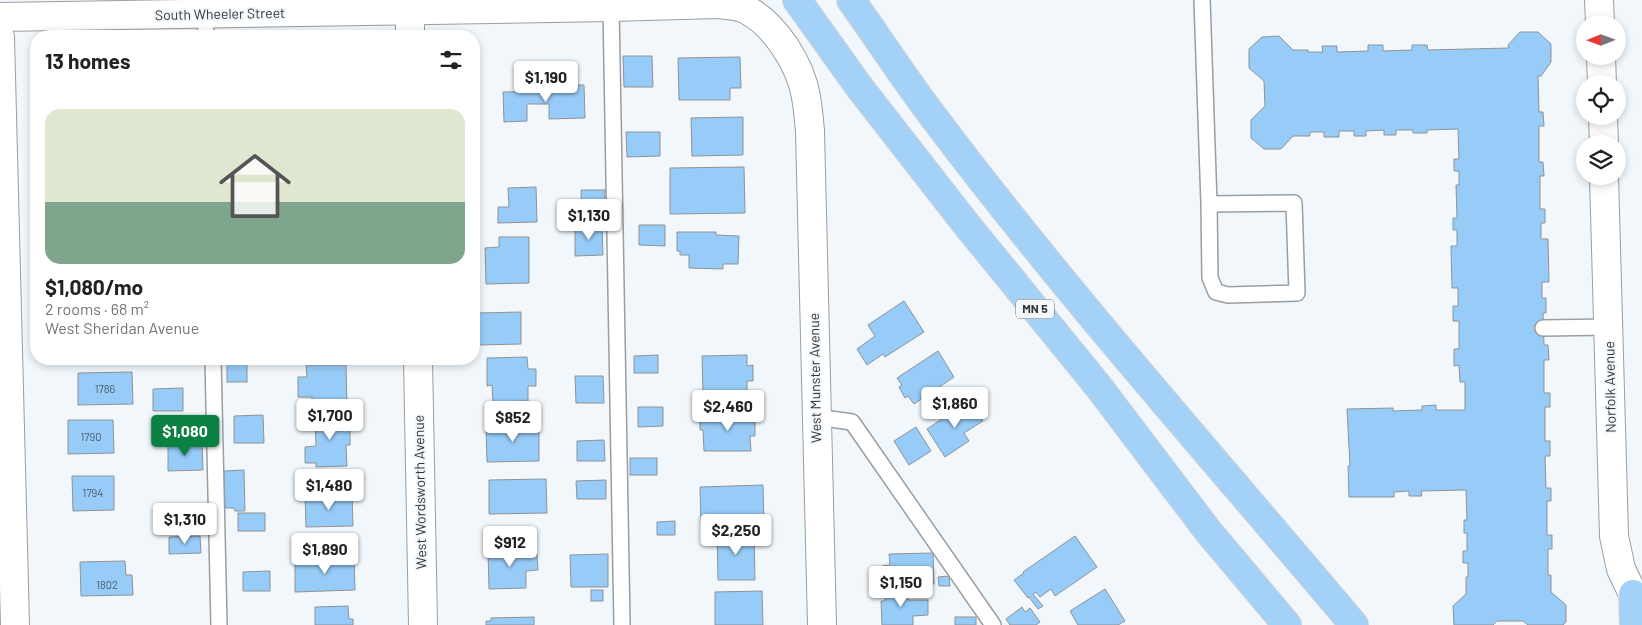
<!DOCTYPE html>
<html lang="en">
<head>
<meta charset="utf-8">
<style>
  :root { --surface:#fff; --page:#f2f2f2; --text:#202124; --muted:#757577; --line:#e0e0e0; --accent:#0b8043 }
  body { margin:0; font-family:Barlow,sans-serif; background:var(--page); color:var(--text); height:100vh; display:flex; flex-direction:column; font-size:19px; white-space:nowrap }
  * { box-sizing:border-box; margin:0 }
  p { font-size:16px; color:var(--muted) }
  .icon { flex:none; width:28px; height:28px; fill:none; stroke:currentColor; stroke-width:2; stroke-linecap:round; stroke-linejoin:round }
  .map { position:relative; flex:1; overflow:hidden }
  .sheet { position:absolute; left:30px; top:30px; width:450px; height:335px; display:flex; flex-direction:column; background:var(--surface); border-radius:20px; box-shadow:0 2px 8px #0003 }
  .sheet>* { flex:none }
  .needle { width:32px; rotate:269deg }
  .fabs { position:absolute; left:1576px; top:15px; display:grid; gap:10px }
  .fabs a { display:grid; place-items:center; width:50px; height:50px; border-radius:50%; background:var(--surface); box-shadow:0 2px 8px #0003; font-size:25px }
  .price { position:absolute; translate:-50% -42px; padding:0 11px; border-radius:5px; background:#fff; color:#222; font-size:16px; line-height:32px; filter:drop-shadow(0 1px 2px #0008) }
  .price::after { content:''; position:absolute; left:50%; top:30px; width:15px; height:11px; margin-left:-8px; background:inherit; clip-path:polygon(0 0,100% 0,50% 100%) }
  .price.selected { background:var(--accent); color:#fff }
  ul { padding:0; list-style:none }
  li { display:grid; align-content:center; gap:10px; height:265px; padding:0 15px }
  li+li { border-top:1px solid var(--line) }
  li span { display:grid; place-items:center; height:155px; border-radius:15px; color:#555 }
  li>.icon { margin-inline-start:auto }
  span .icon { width:90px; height:90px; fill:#fffc; stroke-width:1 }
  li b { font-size:21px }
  h2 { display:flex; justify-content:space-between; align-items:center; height:60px; padding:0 15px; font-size:21px }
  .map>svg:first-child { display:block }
</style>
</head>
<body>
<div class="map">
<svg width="1642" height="625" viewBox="0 0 1642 625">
  <rect width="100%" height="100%" fill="#f1f7fb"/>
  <g fill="#98ccf8" stroke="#8e9397">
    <polygon points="1520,32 1538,32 1551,44 1551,62 1541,76 1538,76 1539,112 1543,112 1544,126 1539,126 1539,162 1543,162 1544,176 1540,176 1540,209 1545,209 1545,223 1541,223 1541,239 1548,239 1549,282 1542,282 1542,298 1546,298 1546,313 1543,313 1544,345 1548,345 1549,360 1544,360 1544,393 1550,393 1550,407 1545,407 1545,441 1550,441 1550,456 1545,456 1546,488 1551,488 1551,501 1547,501 1547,535 1552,535 1552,549 1548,549 1548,575 1551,575 1551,592 1566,605 1566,622 1563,625 1528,625 1523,621 1497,621 1493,625 1454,625 1453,606 1466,594 1466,577 1468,577 1468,563 1463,563 1463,551 1467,551 1467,533 1464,533 1464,520 1467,520 1466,490 1421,491 1422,496 1409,496 1409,491 1394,492 1394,497 1349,497 1348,466 1350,466 1347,409 1393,408 1393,411 1422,410 1422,406 1436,405 1436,410 1465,410 1465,382 1460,382 1459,365 1454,366 1454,349 1459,349 1459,321 1453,321 1453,306 1458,306 1458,288 1452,288 1451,246 1457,246 1457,230 1453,230 1453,218 1457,218 1456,185 1459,185 1459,171 1454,171 1454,159 1459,159 1458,129 1427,130 1427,133 1413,133 1413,130 1396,130 1396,135 1384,135 1384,130 1366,131 1366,136 1354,136 1354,131 1339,131 1339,137 1324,137 1324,132 1310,132 1310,136 1293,136 1281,149 1264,149 1251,138 1251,120 1265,106 1264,81 1249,68 1249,49 1262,37 1279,36 1293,50 1308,50 1308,52 1323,52 1322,46 1337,46 1337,52 1368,51 1368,45 1383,45 1383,51 1412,50 1412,45 1427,45 1428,50 1509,48 1508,45"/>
    <polygon points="623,56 652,56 653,87 624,87"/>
    <polygon points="740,57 741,88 730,88 730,100 679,100 678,58"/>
    <polygon points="548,85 584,85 585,118 549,119 549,104 527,104 527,121 504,122 503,92 548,91"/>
    <polygon points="743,117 743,155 692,156 691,118"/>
    <polygon points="626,132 660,132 660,156 627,157"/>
    <polygon points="744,167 745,213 670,214 670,168"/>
    <polygon points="536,187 537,222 498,223 498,207 509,207 508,188"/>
    <polygon points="581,190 605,190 605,217 582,218"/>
    <polygon points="639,225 665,225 665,246 639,245"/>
    <polygon points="575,227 602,227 603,255 575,256"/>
    <polygon points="677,232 716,232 716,235 739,236 738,264 723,264 723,269 689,268 689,255 680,255 680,251 677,251"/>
    <polygon points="499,237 529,237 529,283 486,284 485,248 499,247"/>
    <polygon points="904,301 924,332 885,357 883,354 867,365 857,349 875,336 868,325"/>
    <polygon points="521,312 521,344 479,345 478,313"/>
    <polygon points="938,351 954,377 914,404 908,396 905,398 899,387 902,385 897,378"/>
    <polygon points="658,355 658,373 634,373 634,356"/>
    <polygon points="747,355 747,366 753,365 753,381 747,381 747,394 703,394 702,356"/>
    <polygon points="527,357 528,369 536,369 536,386 528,386 528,401 493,402 492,385 487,386 487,358"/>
    <rect x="227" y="359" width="20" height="23"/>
    <polygon points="306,365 346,365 347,406 312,407 312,397 298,397 298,377 307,377"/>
    <polygon points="132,372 133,404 78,405 78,373"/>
    <polygon points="575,376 603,376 604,403 576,403"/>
    <polygon points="183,388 183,411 153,411 153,389"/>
    <polygon points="969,401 983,421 964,433 969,441 945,457 927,429"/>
    <polygon points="638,407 663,407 663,426 638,427"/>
    <polygon points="734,410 751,410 751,422 755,422 755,436 750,436 751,451 704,451 703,430 700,430 700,416 734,415"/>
    <polygon points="263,415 264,443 234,443 234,416"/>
    <polygon points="315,415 350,415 350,445 346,445 347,466 316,467 316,463 305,463 305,447 316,446"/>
    <polygon points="68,420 113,420 114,453 68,454"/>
    <polygon points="539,425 539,461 487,462 486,426"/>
    <polygon points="916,427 931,451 909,465 894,441"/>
    <polygon points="604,440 605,461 577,461 577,441"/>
    <polygon points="202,442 203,470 168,471 168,443"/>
    <rect x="630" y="458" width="27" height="17"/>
    <polygon points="244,470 245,511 235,511 234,508 225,508 224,471"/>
    <polygon points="72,476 114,476 114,510 73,511"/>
    <polygon points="546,479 547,513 489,514 489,480"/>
    <polygon points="606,480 606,499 577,499 576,481"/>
    <polygon points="763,485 764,525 701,526 700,487"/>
    <polygon points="352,494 353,526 306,527 305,495"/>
    <polygon points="204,505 204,532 188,533 187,506"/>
    <rect x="238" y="513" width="27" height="18"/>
    <polygon points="675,521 675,535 657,535 657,522"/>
    <polygon points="754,532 755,580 718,580 717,533"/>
    <polygon points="200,536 201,553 169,554 169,537"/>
    <polygon points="1075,536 1097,567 1055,596 1051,589 1040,597 1036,592 1033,594 1043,606 1038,609 1029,597 1028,598 1014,580 1024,573 1023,572"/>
    <polygon points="488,550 525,550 525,554 537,554 538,570 526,571 526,588 489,589"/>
    <polygon points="933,553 934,584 882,586 882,566 890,565 889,554"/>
    <polygon points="608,554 608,587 571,587 570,555"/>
    <polygon points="354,559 355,590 295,592 295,560"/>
    <polygon points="125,561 126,575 132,575 133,595 81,596 80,562"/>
    <polygon points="270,571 270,591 243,591 243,572"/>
    <polygon points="949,576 950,586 939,586 938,577"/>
    <polygon points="907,587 908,600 928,600 928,615 913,616 913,625 882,625 881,601 885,601 885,588"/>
    <polygon points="1105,589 1125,621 1118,625 1078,625 1070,611"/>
    <rect x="591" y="590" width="12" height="11"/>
    <polygon points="762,591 763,625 715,625 715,592"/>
    <polygon points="348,606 349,619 353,619 353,625 315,625 315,607"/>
    <polygon points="1022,607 1025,612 1030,608 1040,622 1036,625 1010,625 1006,619"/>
    <polygon points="534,617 534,625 486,625 486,621 491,621 491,618"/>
    <rect x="955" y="617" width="21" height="8"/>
  </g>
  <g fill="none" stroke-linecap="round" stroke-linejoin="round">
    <defs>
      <g id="lane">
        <polyline points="1202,0 1209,204 1210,278 1216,292 1228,295 1297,293 1294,203 1209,204"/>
        <polyline points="611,7 622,625"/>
        <polyline points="205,8 206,36"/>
        <polyline points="1543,328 1609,327"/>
        <polyline points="213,359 219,625"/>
        <polyline points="816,417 852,422 993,625"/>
      </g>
      <g id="street">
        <polyline points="410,0 410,36"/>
        <polyline points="1599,0 1600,24"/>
        <path d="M0,17L611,7L718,4C728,5 738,5 747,10C776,25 801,66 806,97C808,108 809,120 810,131L822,625"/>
        <polyline points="0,37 15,625"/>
        <polyline points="1601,56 1602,84"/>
        <polyline points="1603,116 1604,144"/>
        <polyline points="1604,176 1614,536 1621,569 1633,594 1642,598"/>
        <polyline points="418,359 423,625"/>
      </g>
      <g id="highway">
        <polyline points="797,0 860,88 966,224 1098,386 1208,531 1287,625"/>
        <path d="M851,0C878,38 904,78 932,115C1065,292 1212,456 1354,625"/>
        <polyline points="1633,594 1634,625"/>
      </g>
    </defs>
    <use href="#lane" stroke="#999ea2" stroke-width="18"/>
    <use href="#street" stroke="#999ea2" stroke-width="30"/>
    <use href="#highway" stroke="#d3d3d3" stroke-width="30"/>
    <use href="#lane" stroke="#fff" stroke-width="15"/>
    <use href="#street" stroke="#fff" stroke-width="28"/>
    <use href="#highway" stroke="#a3d1f8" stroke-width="28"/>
  </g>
  <g text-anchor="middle" stroke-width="4" stroke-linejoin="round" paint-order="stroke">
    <g font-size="11" fill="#4e5c69">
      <text x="105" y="393">1786</text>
      <text x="91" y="441">1790</text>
      <text x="93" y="497">1794</text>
      <text x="107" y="589">1802</text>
    </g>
    <rect fill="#f1f7fb" stroke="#6d7173" stroke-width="1" x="1016" y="299.5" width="38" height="19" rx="4"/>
    <g font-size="12" font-weight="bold" fill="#353739">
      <text x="1035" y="313">MN 5</text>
    </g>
    <g font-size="14" fill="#353739" stroke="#f1f7fb">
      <text transform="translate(220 14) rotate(-1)" y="5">South Wheeler Street</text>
      <text transform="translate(815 378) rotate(-91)" y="5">West Munster Avenue</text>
      <text transform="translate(1610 387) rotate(-91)" y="5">Norfolk Avenue</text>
      <text transform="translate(420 492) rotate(-91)" y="5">West Wordsworth Avenue</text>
    </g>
  </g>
</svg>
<div class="fabs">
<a><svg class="needle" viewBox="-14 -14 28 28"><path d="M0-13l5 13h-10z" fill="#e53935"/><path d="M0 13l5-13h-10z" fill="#757577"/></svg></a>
<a><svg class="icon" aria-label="locate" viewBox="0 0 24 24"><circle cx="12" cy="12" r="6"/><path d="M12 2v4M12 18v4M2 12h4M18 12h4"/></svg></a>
<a><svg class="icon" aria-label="layers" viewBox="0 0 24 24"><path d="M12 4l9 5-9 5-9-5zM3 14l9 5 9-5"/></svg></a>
</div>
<b class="price" style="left:546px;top:103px">$1,190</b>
<b class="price" style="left:589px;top:241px">$1,130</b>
<b class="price" style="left:955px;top:429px">$1,860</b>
<b class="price" style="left:728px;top:432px">$2,460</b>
<b class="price" style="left:330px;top:441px">$1,700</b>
<b class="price" style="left:513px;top:443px">$852</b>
<b class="price selected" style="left:185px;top:457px">$1,080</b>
<b class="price" style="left:329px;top:511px">$1,480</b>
<b class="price" style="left:185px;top:545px">$1,310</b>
<b class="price" style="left:736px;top:556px">$2,250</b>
<b class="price" style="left:510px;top:568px">$912</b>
<b class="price" style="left:325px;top:575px">$1,890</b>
<b class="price" style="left:901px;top:608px">$1,150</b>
<section class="sheet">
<h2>13 homes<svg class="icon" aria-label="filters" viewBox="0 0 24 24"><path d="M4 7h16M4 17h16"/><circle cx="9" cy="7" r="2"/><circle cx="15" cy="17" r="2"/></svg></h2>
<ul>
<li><span style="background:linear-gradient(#dfe7d0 60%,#7fa58c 0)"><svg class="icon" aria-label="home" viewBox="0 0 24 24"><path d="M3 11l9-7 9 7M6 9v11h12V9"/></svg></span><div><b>$1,080/mo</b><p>2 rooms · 68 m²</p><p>West Sheridan Avenue</p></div></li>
</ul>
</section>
</div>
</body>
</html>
